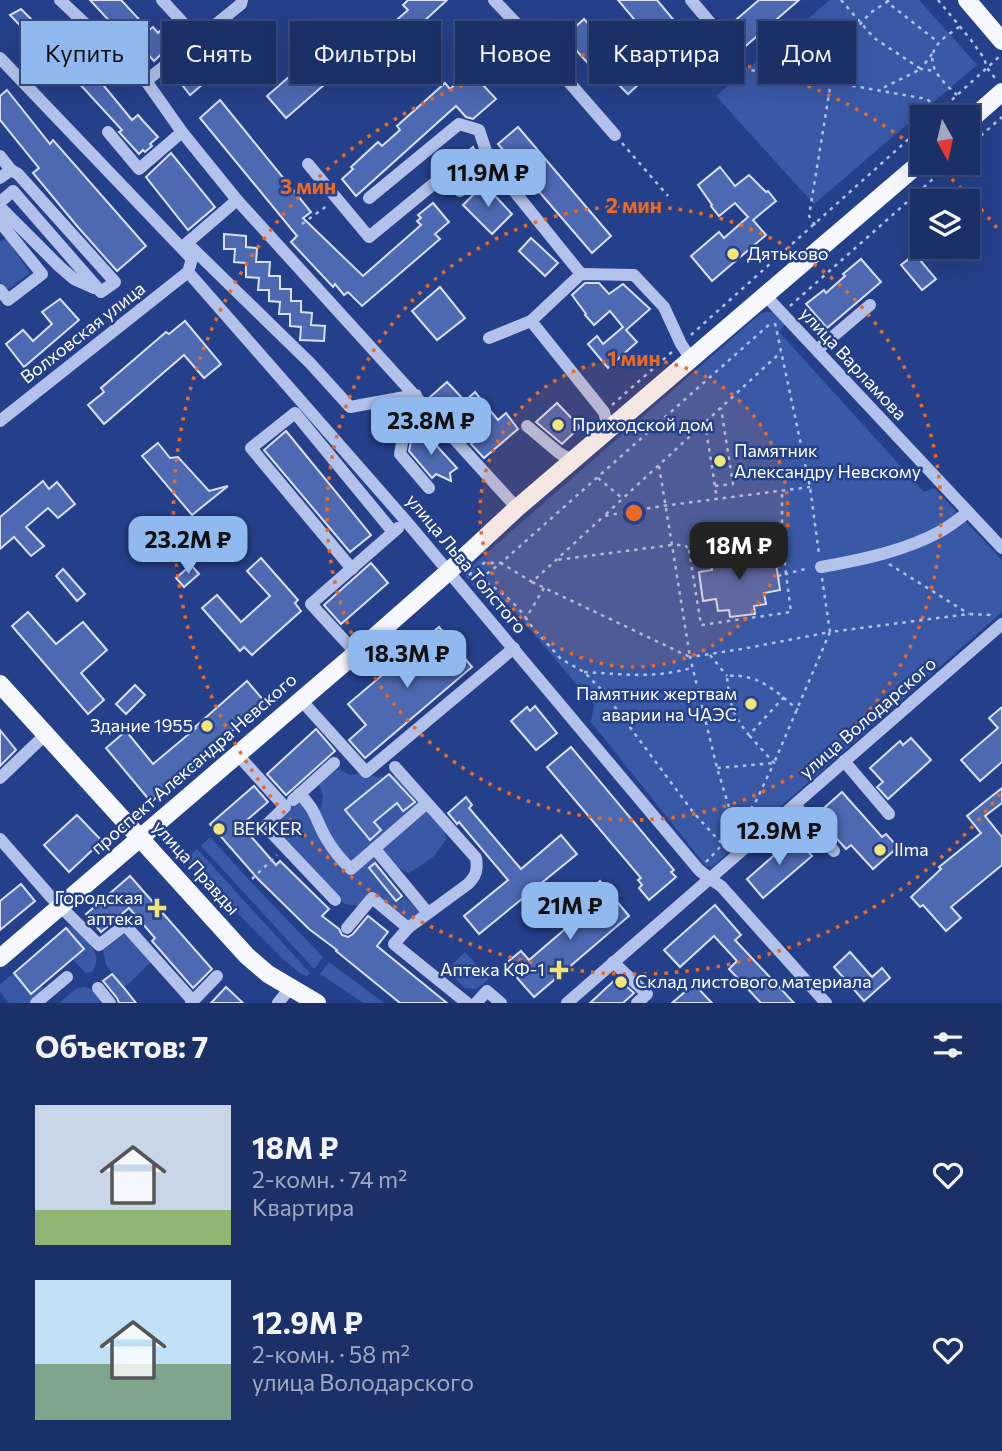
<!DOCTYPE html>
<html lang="ru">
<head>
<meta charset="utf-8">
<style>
  :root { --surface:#1c3068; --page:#293c71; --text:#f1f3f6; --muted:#a0a9c0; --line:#3a4b7c; --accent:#90b9f0 }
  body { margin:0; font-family:Commissioner,sans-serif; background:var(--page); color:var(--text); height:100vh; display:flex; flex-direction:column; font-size:26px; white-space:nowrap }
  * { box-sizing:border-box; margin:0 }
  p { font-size:23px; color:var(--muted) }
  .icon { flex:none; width:38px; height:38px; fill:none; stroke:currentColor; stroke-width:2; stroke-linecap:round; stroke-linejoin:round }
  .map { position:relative; height:1003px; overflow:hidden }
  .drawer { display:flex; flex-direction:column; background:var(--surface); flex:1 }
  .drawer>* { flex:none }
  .top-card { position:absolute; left:21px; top:21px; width:961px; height:63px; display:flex; gap:14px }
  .needle { width:46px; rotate:172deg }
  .buttons { position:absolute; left:910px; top:105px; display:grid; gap:14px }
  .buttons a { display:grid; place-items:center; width:70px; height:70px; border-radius:0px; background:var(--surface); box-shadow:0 7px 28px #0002,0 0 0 2px var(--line); font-size:35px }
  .price { position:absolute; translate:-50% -60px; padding:0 16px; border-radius:14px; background:var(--accent); color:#111; font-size:23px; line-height:46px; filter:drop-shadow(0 2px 4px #0008) }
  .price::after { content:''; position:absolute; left:50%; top:42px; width:21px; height:16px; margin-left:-10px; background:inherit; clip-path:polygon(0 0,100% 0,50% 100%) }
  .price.on { background:#222; color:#fff }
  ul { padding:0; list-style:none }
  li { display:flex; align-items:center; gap:21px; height:175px; padding:0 35px }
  li span { display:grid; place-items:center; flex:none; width:196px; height:140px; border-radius:0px; color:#555 }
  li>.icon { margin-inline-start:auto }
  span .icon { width:84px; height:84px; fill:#fffc; stroke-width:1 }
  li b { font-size:30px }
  h2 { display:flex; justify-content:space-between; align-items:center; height:84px; padding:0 35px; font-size:30px }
  .chip { padding:0 24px; border-radius:0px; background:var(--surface); box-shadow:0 7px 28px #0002,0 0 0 2px var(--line); font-size:24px; line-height:63px }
  .chip.on { background:var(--accent); color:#111 }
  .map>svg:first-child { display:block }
</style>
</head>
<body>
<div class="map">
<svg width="1002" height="1003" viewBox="0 0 1002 1003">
  <rect width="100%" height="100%" fill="#25408a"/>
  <g fill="#3959a7">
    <polygon points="830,0 919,0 977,65 814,204 716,96"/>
    <polygon points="6,238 30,273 7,290 0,282 0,242"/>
    <polygon points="767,312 773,312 785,324 779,332 924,492 934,488 1002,560 1002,612 712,867 706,866 591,722 594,705 524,622 489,586 479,593 466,577 466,571 760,314"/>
    <path d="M339,769L350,775L360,773L379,777L398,776L444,827L446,840L433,857L409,873L393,865L377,859L368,869L396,903L405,897L420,912L409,923L375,895L360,906L345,904L333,894L277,832C280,816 286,810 299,801L309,813L321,808L323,796L319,785L332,773Z"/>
    <polygon points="210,837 250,881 323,957 314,969 201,846"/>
    <polygon points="197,849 310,973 307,976 301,974 284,960 185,860"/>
    <path d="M69,926C76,928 78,931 83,936C94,948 102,958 92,972L86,973L72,959L84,949L67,928Z"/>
    <polygon points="126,932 152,961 124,988 106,965 103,950"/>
    <polygon points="465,952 489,979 476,989 465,988 446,970"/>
    <polygon points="329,962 384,1003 363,1003 320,974"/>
    <polygon points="14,973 31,993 41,986 46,991 32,1003 9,1003 0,992 0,984"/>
    <path d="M83,987C91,987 100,994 100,1003H59L76,989Z"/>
  </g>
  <g fill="#4d69b2" stroke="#d7e0f7" stroke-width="2">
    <polygon points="90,0 121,0 149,30 153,27 158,33 160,31 172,44 154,61 142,48 138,52"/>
    <polygon points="408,0 447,0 422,23 425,26 363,80 346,61 387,24 392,24 408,10 403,5"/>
    <polygon points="618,0 657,0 677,24 655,44"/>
    <polygon points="759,0 799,0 734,56 717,36"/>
    <polygon points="21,9 45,33 51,27 96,81 100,81 132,120 138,115 144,122 158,137 150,144 152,146 145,152 143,150 139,154 119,132 122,130 65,68 61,68 10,15"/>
    <polygon points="584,19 621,60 630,53 650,74 628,94 613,79 607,84 564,37"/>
    <polygon points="228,31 245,48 190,95 176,77"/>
    <polygon points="321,49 340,71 286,118 267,96"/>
    <polygon points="470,71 496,99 473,119 466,117 456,106 356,196 342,179 353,169 351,167 378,142 382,146 400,130 397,126 445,83 450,89"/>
    <polygon points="7,90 50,144 53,140 146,246 117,271 77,226 33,173 39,168 0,120 0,96"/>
    <polygon points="220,100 311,212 303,218 363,276 421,225 417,221 421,218 418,215 433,203 449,222 435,234 440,239 362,306 348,292 344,295 335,284 333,287 291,242 297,236 200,118"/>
    <polygon points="518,127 611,236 592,253 498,144"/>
    <polygon points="473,147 479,157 467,167 460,158"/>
    <polygon points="171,153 215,207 188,230 146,177"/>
    <polygon points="720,167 735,186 749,175 766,192 768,191 776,201 753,220 766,235 712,281 691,256 719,232 724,238 748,217 735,203 719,216 711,206 712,205 698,185"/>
    <polygon points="484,184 512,214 492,234 463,205"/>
    <polygon points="224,234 246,236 246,247 257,248 256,262 270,262 269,276 280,276 280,289 291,289 291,301 301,301 301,312 312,313 311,325 325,326 324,341 300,340 301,327 290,326 290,314 279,314 280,302 269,301 269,290 258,290 259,278 246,277 246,263 234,262 235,249 224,249"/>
    <polygon points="531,238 558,263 545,276 519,251"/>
    <polygon points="915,254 936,279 922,290 901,265"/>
    <polygon points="861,259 881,282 827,328 806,304 824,290 826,293 845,276 843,274"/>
    <polygon points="585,283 599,283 609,294 623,284 650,309 626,330 637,342 608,368 588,344 597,336 603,344 623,327 610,311 594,325 585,315 586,314 572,295"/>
    <polygon points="440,287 465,318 437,340 412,311"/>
    <polygon points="60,299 79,320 24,367 6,344 23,330 33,341 52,324 42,312"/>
    <polygon points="185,321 221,364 204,378 184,355 104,424 88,405 104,392 101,388 166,332 169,334"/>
    <polygon points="447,382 465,401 475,392 498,420 506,413 518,429 484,458 471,444 477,439 461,421 454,426 429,398"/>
    <polygon points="557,403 580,427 562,444 536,422"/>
    <polygon points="286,431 371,535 350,552 264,450"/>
    <polygon points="424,432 457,468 450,473 451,481 436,474 432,478 409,451 411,441"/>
    <polygon points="158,443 170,458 178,457 209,491 228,486 192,515 142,456"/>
    <polygon points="43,481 49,489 57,482 75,504 58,518 48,508 26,527 44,546 31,556 14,537 0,549 0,517"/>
    <polygon points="748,547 749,554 759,553 761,565 776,563 780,590 764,593 766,604 754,606 755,614 730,617 729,610 718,611 716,599 703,601 699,572 712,570 711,560 721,558 720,551"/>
    <polygon points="261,558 298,600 295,603 301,611 252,655 244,647 240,651 202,608 217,595 241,622 270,596 247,571"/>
    <polygon points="371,563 388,583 341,624 324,605"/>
    <polygon points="191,565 199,574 184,587 176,578"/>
    <polygon points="63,569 85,594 77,601 56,576"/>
    <polygon points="28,612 56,644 83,622 107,650 81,673 104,700 88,714 12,626"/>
    <polygon points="439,627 472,667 365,758 349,740 366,725 348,704"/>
    <polygon points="247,681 265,702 203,757 204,758 151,802 106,748 126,731 153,764 196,728 195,727"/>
    <polygon points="135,685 145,695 126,714 116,704"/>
    <polygon points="535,706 557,733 536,750 511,721 527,707 530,711"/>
    <polygon points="1002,707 1002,762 980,781 961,760 998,728 989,718"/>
    <polygon points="316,729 335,751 286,795 267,774"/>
    <polygon points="0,730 16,750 0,766"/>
    <polygon points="911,738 931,760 888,799 877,787 883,782 870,768 900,741 903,745"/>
    <polygon points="571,747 674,870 671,872 676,877 649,900 639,888 642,885 638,880 641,878 547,767"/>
    <polygon points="389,774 415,802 403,811 397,803 374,822 381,830 370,840 345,810"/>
    <polygon points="254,786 268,802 241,825 276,865 280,861 329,909 322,916 339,929 342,935 348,937 353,934 368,916 388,932 377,946 447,1003 400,1003 336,951 337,950 309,929 258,879 210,824"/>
    <polygon points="1002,788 1002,803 985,816 1002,837 1002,865 951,907 961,918 946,931 923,905 920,907 911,897 941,869 939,867 981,833 967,816"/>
    <polygon points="842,792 882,837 886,834 898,847 873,869 851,845 846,849 816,815"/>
    <polygon points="466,797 472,805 469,808 521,869 561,835 577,854 479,934 464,916 508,880 459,822 457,824 448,813"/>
    <polygon points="77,815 102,841 69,872 44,845"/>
    <polygon points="795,837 812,856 763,898 747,879"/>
    <polygon points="375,863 402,896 396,901 369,868"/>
    <polygon points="130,876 212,969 193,988 152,941 155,938 129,908 101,932 86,914"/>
    <polygon points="600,881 629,916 534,997 505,964 521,951 529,960 593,905 585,895"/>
    <polygon points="21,884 35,901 0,930 0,901"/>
    <polygon points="715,905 741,935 735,940 794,1003 761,1003 729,969 737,961 714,936 680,967 664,950"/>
    <polygon points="66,928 84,949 31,994 14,973"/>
    <polygon points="850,952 872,977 882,968 890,978 864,1001 834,967"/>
    <polygon points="112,974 124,988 136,1003 119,1003 117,998 103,981"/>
    <polygon points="617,978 634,993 623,1003 590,1003"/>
    <polygon points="694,984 712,1003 672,1003"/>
    <polygon points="226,987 243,1003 211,1003"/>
  </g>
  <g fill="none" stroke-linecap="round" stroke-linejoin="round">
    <g stroke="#b2c2ea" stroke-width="2.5" stroke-dasharray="3.5 5" stroke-linecap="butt">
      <polyline points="841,0 874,38 921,69 879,90"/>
      <polyline points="889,0 887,2 938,42"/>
      <polyline points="938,0 971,40 984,58 987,68 995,78"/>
      <polyline points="843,44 870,13 887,2 884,0"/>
      <polyline points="932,54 921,69 934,71"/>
      <polyline points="743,69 831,82 927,99 940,111"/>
      <path d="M957,95C943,82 922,64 938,44C943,37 953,32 960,26"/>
      <polyline points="933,117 1000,56"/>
      <polyline points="622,143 668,196"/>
      <polyline points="968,147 1002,117"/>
      <polyline points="302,224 328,205"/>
      <polyline points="815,225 809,216 831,82"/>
      <polyline points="790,306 951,163"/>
      <polyline points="775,323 810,487 819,554"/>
      <polyline points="691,335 922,127"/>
      <polyline points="612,405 673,351"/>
      <polyline points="705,423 717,499"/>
      <polyline points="659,466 672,545 685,545 689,550 782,537"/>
      <polyline points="598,478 622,498"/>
      <polyline points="715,486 733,484 721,408"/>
      <polyline points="606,514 781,352"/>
      <polyline points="689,550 701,625 791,612 786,574 809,568"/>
      <polyline points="889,564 969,614"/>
      <polyline points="469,575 484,563 501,563 772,322"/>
      <path d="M471,576C492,583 513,600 526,618"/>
      <polyline points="778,576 786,574 782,537 782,491"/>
      <polyline points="822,578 830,632 969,614 990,615 991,617"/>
      <polyline points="480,579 501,563 532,582 604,516 662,506 810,487"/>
      <polyline points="532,582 690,657 672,545 556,560"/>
      <polyline points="544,588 526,618 528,622 561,659 584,672 603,691 693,812 722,844"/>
      <polyline points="710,655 727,676"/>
      <path d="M584,672C622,674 653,679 691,668"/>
      <path d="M784,697L749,735C732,715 729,701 727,676C758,673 776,691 798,710"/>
      <polyline points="736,830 756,801 774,763 749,735"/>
      <polyline points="706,862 736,830 717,768 690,657 742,649 830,632 774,763 717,768"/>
      <polyline points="252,879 277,855"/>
    </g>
    <g stroke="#b2c2ea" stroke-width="12">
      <polyline points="60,0 146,81 182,132 237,200 517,508"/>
      <polyline points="162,0 198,39"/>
      <polyline points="494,0 534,42 615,135"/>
      <polyline points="691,0 713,26"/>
      <polyline points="0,58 192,259 188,272 406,521 699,870 710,879 721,886 826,1003"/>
      <polyline points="146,81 241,4 242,0"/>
      <polyline points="108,132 139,169 182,132"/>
      <polyline points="0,156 11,170"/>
      <polyline points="308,164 369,237 442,177 460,191 489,160"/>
      <polyline points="0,178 11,170 18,174 115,282 101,292 13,191 0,202"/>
      <polyline points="369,198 459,124 479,130 489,160 581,274"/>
      <polyline points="237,200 187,243 310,363 350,407 416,395"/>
      <polyline points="0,207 60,267 74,279 94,288"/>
      <polyline points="0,222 42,274 8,300 0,290"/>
      <polyline points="765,295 1002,548"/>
      <polyline points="531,321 604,412 609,430"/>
      <polyline points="489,338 531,321 581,274 634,275 664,307 681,344 691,359"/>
      <polyline points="817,350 870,305"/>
      <polyline points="0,421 188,272"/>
      <polyline points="527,426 559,453 573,461"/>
      <polyline points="429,488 400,454 404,432 431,412"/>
      <path d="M821,567C861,560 905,551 941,531C950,526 959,519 968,512"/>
      <polyline points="352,569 251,448 295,413 393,532"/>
      <polyline points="356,653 311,604 398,528"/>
      <polyline points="301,700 366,772 514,648"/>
      <polyline points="237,754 285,807 265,826 335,900"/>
      <polyline points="844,761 889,814"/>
      <path d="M395,767L476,858C478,870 476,876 468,884L408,928"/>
      <polyline points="0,778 46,734"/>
      <path d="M299,794C315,807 316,821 326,838C333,850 341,860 351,869L427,803"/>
      <polyline points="293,800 334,763"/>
      <polyline points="795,805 834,851"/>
      <polyline points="0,839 50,896 99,945 125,925 193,1001"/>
      <polyline points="375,849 428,913"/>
      <polyline points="347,928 372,898 408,928 394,944 467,1003"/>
      <polyline points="613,962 647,994 637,1003"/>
      <polyline points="98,988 110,1003"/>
      <polyline points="36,1003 67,977"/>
      <polyline points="191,1003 217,976"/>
      <polyline points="278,1003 290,988"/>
      <polyline points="476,1003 487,991 501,1003"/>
      <polyline points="567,1003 1002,624"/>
    </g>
    <g stroke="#f6f8fe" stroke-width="18">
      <polyline points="967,0 1002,41"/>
      <polyline points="968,122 1002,92"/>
      <polyline points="0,684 247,956 268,974 317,1003"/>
      <polyline points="0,958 356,653 448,572 517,508 922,161"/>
    </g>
  </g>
  <circle cx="634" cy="513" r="154" fill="#ea6a24" fill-opacity=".12"/>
  <g fill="none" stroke="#ea6a24" stroke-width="3.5" stroke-dasharray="3.5 7">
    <circle cx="634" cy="513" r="154"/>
    <circle cx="634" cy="513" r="307"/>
    <path d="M1000 794A461 461 0 1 1 921 152M936 165A461 461 0 0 1 1000 232"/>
  </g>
  <g fill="#f3e477" stroke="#25408a" stroke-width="2.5">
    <circle cx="733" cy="254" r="7"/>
    <circle cx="558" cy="425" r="7"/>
    <circle cx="720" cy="461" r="7"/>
    <circle cx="751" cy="704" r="7"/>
    <circle cx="207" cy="726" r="7"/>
    <circle cx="219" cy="829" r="7"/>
    <circle cx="880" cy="850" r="7"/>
    <path d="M153.5 897.5h7v7h7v7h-7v7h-7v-7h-7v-7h7z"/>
    <path d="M555.5 959.5h7v7h7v7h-7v7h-7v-7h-7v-7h7z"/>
    <circle cx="621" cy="982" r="7"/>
  </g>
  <g text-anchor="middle" stroke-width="5" stroke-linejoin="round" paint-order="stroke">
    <g font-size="18" fill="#fff" stroke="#25408a" text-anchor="start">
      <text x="747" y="260">Дятьково</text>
      <text x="572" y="431">Приходской дом</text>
      <text x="734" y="457">Памятник<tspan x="734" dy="21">Александру Невскому</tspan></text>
      <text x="737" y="700" text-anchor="end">Памятник жертвам<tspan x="737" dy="21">аварии на ЧАЭС</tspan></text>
      <text x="193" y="732" text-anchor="end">Здание 1955</text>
      <text x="233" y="835">BEKKER</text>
      <text x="894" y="856">Ilma</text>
      <text x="143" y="904" text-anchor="end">Городская<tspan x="143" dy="21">аптека</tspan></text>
      <text x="545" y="976" text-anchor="end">Аптека КФ-1</text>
      <text x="635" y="988">Склад листового материала</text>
    </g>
    <g font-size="18" fill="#fff" stroke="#25408a">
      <text transform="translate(83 333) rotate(-38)" y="6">Волховская улица</text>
      <text transform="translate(853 364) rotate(47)" y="6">улица Варламова</text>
      <text transform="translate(466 564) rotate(50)" y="6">улица Льва Толстого</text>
      <text transform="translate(868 718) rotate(-41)" y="6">улица Володарского</text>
      <text transform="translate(194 764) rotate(-41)" y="6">проспект Александра Невского</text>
      <text transform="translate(196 868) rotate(48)" y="6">улица Правды</text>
    </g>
  </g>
  <circle cx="634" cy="513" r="10" fill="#ea6a24" stroke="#25408a" stroke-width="3.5"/>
  <g font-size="21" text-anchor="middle" font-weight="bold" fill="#ea6a24" stroke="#25408a" stroke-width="5" stroke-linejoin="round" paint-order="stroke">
    <text x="308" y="194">3 мин</text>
    <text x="634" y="213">2 мин</text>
    <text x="634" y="366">1 мин</text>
  </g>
</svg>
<div class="buttons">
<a><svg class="needle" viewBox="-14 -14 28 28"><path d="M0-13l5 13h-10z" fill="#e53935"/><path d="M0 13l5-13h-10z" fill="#a0a9c0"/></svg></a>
<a><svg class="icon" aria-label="layers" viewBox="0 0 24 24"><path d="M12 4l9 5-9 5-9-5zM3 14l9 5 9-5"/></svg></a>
</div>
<b class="price" style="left:488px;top:209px">11.9M ₽</b>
<b class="price" style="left:431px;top:457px">23.8M ₽</b>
<b class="price" style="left:188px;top:576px">23.2M ₽</b>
<b class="price on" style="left:739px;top:582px">18M ₽</b>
<b class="price" style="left:407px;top:690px">18.3M ₽</b>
<b class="price" style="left:779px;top:867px">12.9M ₽</b>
<b class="price" style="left:570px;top:942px">21M ₽</b>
<div class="top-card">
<a class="chip on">Купить</a>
<a class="chip">Снять</a>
<a class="chip">Фильтры</a>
<a class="chip">Новое</a>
<a class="chip">Квартира</a>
<a class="chip">Дом</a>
</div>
</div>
<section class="drawer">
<h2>Объектов: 7<svg class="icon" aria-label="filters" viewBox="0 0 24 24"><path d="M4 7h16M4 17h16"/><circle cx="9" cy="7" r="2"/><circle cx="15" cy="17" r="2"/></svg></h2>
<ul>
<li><span style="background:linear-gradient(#c9d6e8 75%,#8fb573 0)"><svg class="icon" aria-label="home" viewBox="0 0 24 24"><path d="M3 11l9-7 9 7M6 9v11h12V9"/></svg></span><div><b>18M ₽</b><p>2-комн. · 74 m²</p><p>Квартира</p></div><svg class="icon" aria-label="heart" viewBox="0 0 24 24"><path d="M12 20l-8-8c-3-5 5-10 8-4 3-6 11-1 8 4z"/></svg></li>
<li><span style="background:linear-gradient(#bfe0f5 60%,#7fa58c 0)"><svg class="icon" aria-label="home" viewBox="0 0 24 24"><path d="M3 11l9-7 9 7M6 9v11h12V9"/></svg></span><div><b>12.9M ₽</b><p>2-комн. · 58 m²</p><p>улица Володарского</p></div><svg class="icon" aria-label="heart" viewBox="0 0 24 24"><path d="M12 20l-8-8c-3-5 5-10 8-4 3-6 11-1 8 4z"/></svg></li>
</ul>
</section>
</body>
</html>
